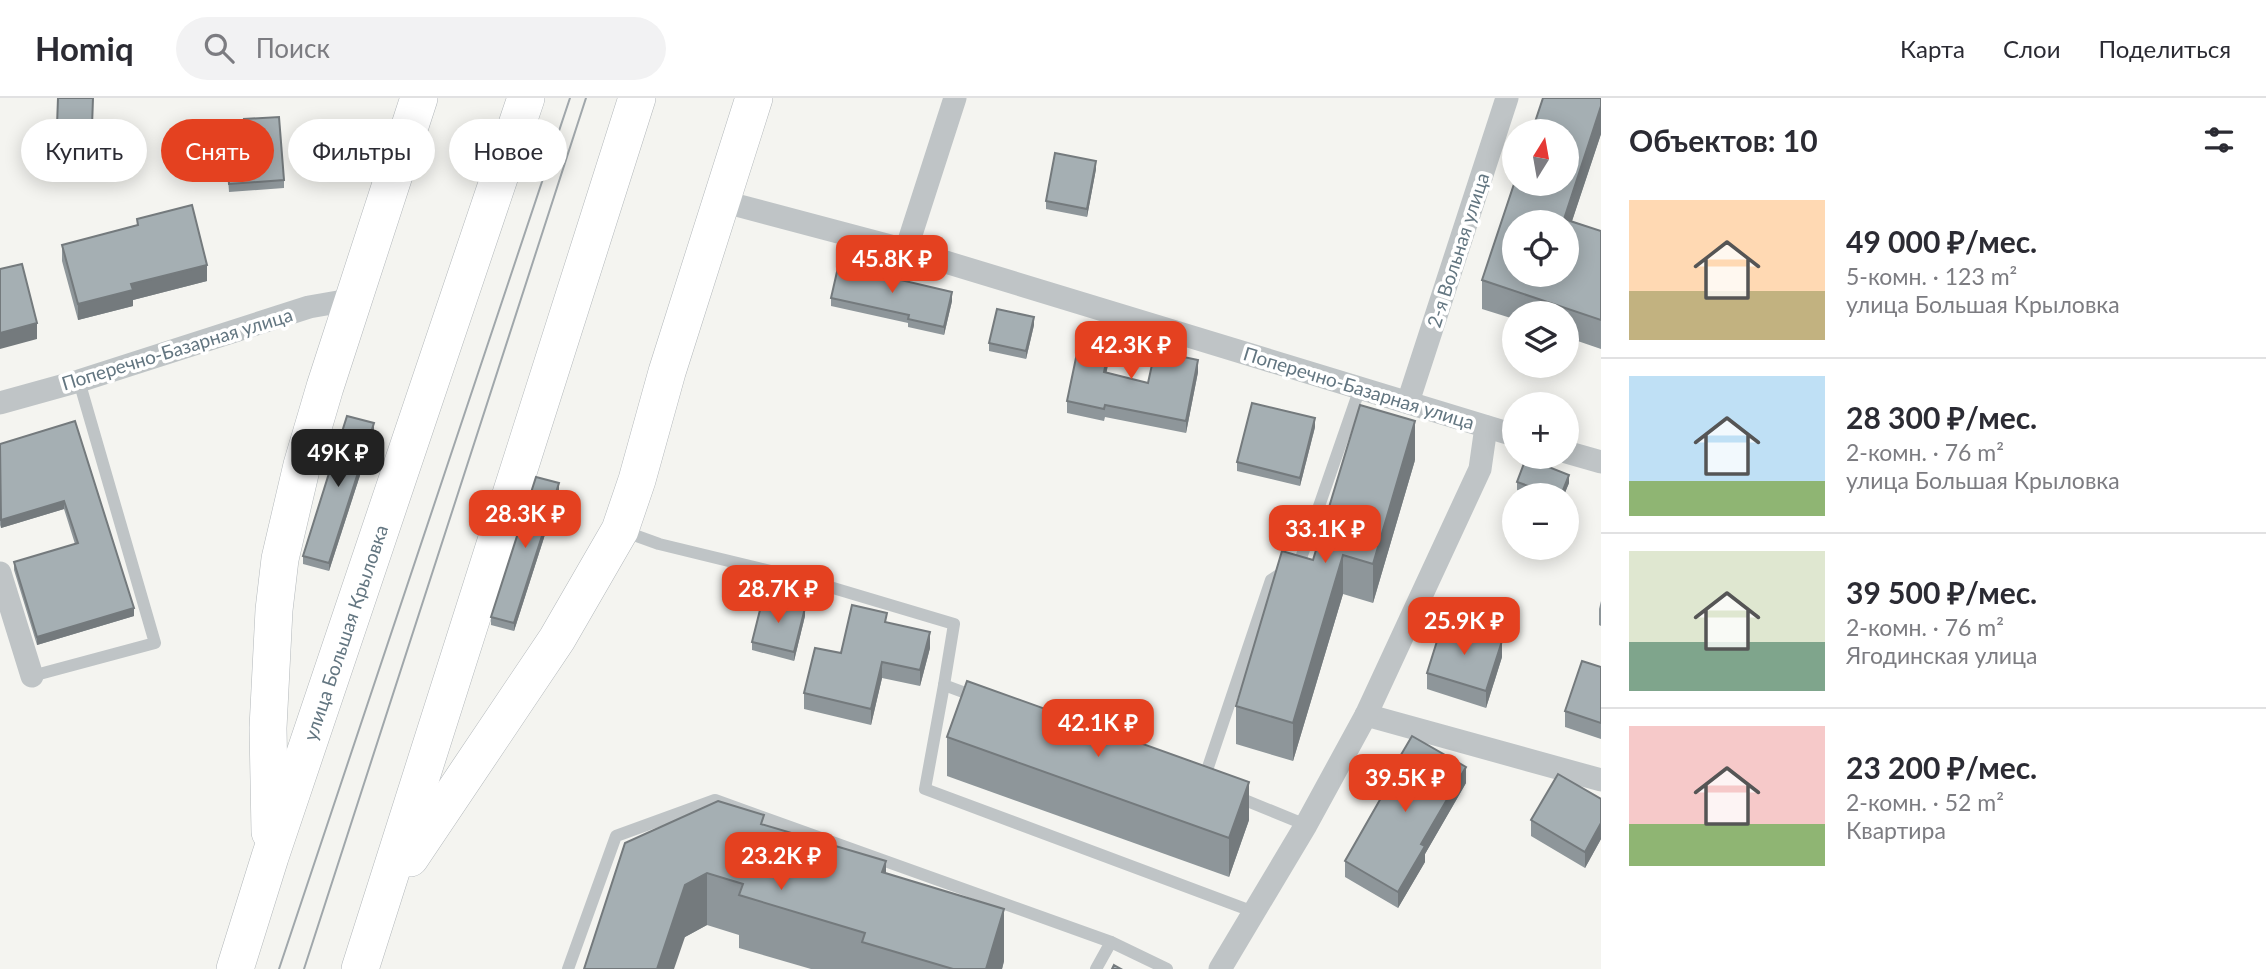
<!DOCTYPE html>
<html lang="ru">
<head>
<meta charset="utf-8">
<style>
  :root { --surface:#fff; --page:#f2f2f3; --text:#2b2b33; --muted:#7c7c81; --line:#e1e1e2; --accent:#e44120 }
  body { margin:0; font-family:Lato,sans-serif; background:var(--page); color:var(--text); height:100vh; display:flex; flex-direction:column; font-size:26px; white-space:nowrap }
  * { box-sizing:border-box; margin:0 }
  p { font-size:23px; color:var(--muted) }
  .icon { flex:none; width:38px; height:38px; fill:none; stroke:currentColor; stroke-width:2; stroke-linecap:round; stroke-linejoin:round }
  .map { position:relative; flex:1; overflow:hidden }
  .panel { display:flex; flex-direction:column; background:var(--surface); width:665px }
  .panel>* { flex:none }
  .banner { position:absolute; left:21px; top:21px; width:665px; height:63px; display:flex; gap:14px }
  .needle { width:46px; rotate:11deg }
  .fabs { position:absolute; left:1502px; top:21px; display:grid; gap:14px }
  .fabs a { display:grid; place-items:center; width:77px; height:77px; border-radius:50%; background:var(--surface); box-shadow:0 4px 18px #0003; font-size:35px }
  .price { position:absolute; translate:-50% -60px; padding:0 16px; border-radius:14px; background:var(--accent); color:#fff; font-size:23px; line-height:46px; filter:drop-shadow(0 2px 4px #0008) }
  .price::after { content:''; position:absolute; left:50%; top:42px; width:21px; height:16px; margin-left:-10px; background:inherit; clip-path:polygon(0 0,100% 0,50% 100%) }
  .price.current { background:#222; color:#fff }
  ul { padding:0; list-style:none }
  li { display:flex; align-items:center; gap:21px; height:175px; padding:0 28px }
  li+li { border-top:2px solid var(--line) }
  li span { display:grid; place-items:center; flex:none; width:196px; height:140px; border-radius:0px; color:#555 }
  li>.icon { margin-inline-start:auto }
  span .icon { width:84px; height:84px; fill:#fffc; stroke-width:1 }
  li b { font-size:30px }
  h2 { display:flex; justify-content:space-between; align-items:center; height:84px; padding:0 28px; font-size:30px }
  .chip { padding:0 24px; border-radius:32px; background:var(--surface); box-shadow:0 4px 18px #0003; font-size:24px; line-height:63px }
  .chip.current { background:var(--accent); color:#fff }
  header { display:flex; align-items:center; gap:42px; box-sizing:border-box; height:98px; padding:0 35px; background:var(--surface); border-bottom:2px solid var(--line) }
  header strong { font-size:33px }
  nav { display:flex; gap:38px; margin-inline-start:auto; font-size:24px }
  .search { width:490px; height:63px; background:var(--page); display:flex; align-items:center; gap:18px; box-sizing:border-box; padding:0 24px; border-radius:38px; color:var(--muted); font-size:26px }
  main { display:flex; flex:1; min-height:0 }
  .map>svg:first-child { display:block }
</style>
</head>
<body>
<header>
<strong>Homiq</strong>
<div class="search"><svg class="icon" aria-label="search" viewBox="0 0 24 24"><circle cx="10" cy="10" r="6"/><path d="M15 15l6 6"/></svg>Поиск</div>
<nav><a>Карта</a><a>Слои</a><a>Поделиться</a></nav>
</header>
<main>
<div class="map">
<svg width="1601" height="871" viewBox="0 0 1601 871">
  <rect width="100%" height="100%" fill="#f4f4f0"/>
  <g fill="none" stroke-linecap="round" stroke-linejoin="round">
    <defs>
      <g id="primary">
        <polyline points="270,734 268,630 274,512 280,461 302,367 325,289 419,0"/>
        <polyline points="410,760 557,541 620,432 637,382 667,274 754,0"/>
        <path id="s1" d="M235,871L270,759L526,0"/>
        <polyline points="360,871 637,0"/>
      </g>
    </defs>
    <use href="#primary" stroke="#b2b7ba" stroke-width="38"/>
    <g stroke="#bfc4c6" stroke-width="12">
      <polyline points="623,433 659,446 803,481 954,526 944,587 979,600"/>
      <polyline points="32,578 155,545 79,283"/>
      <polyline points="944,587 925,691 1254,814"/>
      <polyline points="1203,684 1271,482 1300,463 1360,290"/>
      <polyline points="1235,698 1306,727"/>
      <polyline points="568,871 616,738 715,702 1111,844 1167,871"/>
      <polyline points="1096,871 1111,844"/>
    </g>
    <g stroke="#bfc4c6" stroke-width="23">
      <polyline points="721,103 906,152 1514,337"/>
      <polyline points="906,152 955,0"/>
      <polyline points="1408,304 1507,0"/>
      <polyline points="0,305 79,283 309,209 355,201"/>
      <polyline points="1566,354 1601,364"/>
      <polyline points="0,475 32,578"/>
      <polyline points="1366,617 1601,682"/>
      <polyline points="1220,871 1306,727 1366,617 1480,371 1486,329"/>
    </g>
    <use href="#primary" stroke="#fff" stroke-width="37"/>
    <g stroke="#a0a7ab" stroke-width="2">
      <polyline points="279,871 570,0"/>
      <polyline points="304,871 586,0"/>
    </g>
  </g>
  <g fill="#8e969a">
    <polygon points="93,0 91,73 56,72 56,56"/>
    <polygon points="1601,0 1601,36 1572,123 1601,133 1601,251 1566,239 1566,215 1514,215 1514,221 1482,211 1482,182"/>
    <polygon points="244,21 284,82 284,90 229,94 225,35 245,34"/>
    <polygon points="1096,71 1087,119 1046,111 1046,103"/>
    <polygon points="137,121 207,183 133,202 133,208 78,222 62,163 62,147 137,127"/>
    <polygon points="875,177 952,203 944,237 908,229 908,225 831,208 831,200"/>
    <polygon points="1034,227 1026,261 989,253 989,245"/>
    <polygon points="1112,249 1106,274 1148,285 1198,274 1186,335 1105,319 1104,323 1067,315 1067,303"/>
    <polygon points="75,323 134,518 37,547 14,472 14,464 75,446 64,411 1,430 0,427 0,346"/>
    <polygon points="1315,329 1300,388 1237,373 1237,364"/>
    <polygon points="374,334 329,473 303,466 303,458"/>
    <polygon points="1415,362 1373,505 1343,496 1293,663 1236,646 1236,608 1313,462"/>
    <polygon points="1517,384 1569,385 1564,397 1531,397 1517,392"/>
    <polygon points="559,393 514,533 491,527 491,519"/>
    <polygon points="1601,503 1601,528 1599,527 1599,511"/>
    <polygon points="805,518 794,563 752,552 752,544"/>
    <polygon points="887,524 930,550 920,588 882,580 871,627 804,611 804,595"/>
    <polygon points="1502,559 1486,610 1427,591 1427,575"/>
    <polygon points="1601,569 1601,641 1565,629 1565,613"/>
    <polygon points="947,639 1249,722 1229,779 947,678"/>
    <polygon points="1385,684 1466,685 1425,756 1425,764 1398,810 1345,779 1345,763 1385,692"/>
    <polygon points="1601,701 1601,741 1585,770 1531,738 1531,722"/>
    <polygon points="764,726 886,776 1004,863 1002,871 811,871 739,850 739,837 707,827 685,839 584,871"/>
  </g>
  <g fill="#747a7d">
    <polygon points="1601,8 1601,36 1566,141 1564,121"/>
    <polygon points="1096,63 1096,71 1087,119 1087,111"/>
    <polygon points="207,167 207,183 133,202 133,208 78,222 78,206 131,186"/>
    <polygon points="952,194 952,203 944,237 944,229"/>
    <polygon points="1034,219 1034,227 1026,261 1026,253"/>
    <polygon points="37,225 37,241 0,251 0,235"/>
    <polygon points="1112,237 1112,249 1104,286 1104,274"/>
    <polygon points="1198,262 1198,274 1186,335 1186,323"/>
    <polygon points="1315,320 1315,329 1300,388 1300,380"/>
    <polygon points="1415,323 1415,362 1373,505 1373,466"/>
    <polygon points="374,325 374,334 329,473 329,465"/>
    <polygon points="1569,377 1569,385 1564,397 1561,397"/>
    <polygon points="559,385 559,393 514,533 514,525"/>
    <polygon points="64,403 64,411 1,430 1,422"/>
    <polygon points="1343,457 1343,496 1293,663 1293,625"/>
    <polygon points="134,510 134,518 37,547 37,539"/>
    <polygon points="805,510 805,518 794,563 794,554"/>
    <polygon points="930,534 930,550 920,588 920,572"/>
    <polygon points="1502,543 1502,559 1486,610 1486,593"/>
    <polygon points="882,564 882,580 871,627 871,611"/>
    <polygon points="1466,669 1466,685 1425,756 1425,764 1398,810 1398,794 1421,746"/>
    <polygon points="1249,684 1249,722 1229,779 1229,740"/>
    <polygon points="1601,725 1601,741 1585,770 1585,754"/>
    <polygon points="886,763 886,815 882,774"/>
    <polygon points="707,775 707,827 685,839 674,871 657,871 685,787"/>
    <polygon points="1004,811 1004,863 1002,871 986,871"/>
  </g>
  <g fill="#a5afb3" stroke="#747a7d" stroke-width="2" fill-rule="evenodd">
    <polygon points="58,0 93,0 91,57 56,56"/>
    <path d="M1543,0H1601V8L1564,121L1601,133V222L1482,182L1514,86H1566V33H1532ZM1514,124H1566V177H1514Z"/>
    <polygon points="279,19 284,82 229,86 225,35 245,34 244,21"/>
    <polygon points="1055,55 1096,63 1087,111 1046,103"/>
    <polygon points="192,107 207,167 131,186 133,192 78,206 62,147 138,127 137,121"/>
    <polygon points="839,165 875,173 875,176 952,194 944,229 908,221 909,217 831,200"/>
    <polygon points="22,166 37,225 0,235 0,171"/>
    <polygon points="997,211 1034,219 1026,253 989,245"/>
    <polygon points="1082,231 1112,237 1104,274 1148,285 1155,253 1198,262 1186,323 1105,307 1104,311 1067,303"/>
    <polygon points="1252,305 1315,320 1300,380 1237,364"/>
    <polygon points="1360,307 1415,323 1373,466 1343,457 1293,625 1236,608 1282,453 1313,462"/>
    <polygon points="347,318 374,325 329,465 303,458"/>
    <polygon points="75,323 134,510 37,539 14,464 78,445 64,403 1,422 0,346"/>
    <polygon points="1526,360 1569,377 1561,397 1554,397 1517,384"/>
    <polygon points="536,379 559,385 514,525 491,519"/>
    <polygon points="763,500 805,510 794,554 752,544"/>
    <polygon points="852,507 887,515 885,524 930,534 920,572 882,564 871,611 804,595 815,550 841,555"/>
    <polygon points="1443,524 1502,543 1486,593 1427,575"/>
    <polygon points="1582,563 1601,569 1601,625 1565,613"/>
    <polygon points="967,583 1249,684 1229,740 947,639"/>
    <polygon points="1412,638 1466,669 1421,746 1425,748 1398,794 1345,763 1389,686 1385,684"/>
    <polygon points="1558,676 1601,701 1601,725 1585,754 1531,722"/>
    <polygon points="718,703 764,717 761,726 886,763 882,774 1004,811 986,871 953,871 862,844 865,835 739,797 743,786 707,775 685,787 657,871 584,871 625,745"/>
    <polygon points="1114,867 1121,871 1112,871"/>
  </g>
  <g text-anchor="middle" stroke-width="7" stroke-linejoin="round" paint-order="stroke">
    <g font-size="19" fill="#637681" stroke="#fff">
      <text transform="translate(1458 152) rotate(-72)" y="7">2-я Вольная улица</text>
      <text transform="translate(177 251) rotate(-17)" y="7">Поперечно-Базарная улица</text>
      <text transform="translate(1359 290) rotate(17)" y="7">Поперечно-Базарная улица</text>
      <text dy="7" stroke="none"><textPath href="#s1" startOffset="354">улица Большая Крыловка</textPath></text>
    </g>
  </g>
</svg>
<div class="fabs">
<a><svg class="needle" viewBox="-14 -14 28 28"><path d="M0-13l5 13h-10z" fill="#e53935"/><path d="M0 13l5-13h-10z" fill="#7c7c81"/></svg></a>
<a><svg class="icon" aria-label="locate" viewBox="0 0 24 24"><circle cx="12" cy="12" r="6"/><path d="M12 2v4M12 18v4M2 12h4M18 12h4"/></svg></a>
<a><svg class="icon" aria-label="layers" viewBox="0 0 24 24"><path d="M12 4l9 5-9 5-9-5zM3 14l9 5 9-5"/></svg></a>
<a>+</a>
<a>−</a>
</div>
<b class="price" style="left:892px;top:197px">45.8K ₽</b>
<b class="price" style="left:1131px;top:283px">42.3K ₽</b>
<b class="price current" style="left:338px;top:391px">49K ₽</b>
<b class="price" style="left:525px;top:452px">28.3K ₽</b>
<b class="price" style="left:1325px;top:467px">33.1K ₽</b>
<b class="price" style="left:778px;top:527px">28.7K ₽</b>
<b class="price" style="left:1464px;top:559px">25.9K ₽</b>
<b class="price" style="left:1098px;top:661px">42.1K ₽</b>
<b class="price" style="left:1405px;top:716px">39.5K ₽</b>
<b class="price" style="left:781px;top:794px">23.2K ₽</b>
<div class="banner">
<a class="chip">Купить</a>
<a class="chip current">Снять</a>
<a class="chip">Фильтры</a>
<a class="chip">Новое</a>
</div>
</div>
<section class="panel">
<h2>Объектов: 10<svg class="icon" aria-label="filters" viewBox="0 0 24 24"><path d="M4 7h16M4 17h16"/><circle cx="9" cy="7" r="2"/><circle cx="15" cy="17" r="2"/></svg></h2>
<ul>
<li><span style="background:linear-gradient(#ffd9b3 65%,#c2b280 0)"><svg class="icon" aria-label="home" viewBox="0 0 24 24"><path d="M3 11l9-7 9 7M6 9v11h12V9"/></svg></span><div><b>49 000 ₽/мес.</b><p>5-комн. · 123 m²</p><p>улица Большая Крыловка</p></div></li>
<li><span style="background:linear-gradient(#bfe0f5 75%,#8fb573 0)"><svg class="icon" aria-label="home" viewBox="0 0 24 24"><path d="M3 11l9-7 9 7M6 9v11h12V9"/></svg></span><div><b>28 300 ₽/мес.</b><p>2-комн. · 76 m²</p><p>улица Большая Крыловка</p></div></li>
<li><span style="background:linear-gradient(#dfe7d0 65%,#7fa58c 0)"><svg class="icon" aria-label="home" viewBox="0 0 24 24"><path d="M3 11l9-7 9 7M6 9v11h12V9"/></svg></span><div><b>39 500 ₽/мес.</b><p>2-комн. · 76 m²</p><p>Ягодинская улица</p></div></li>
<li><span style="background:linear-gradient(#f6c9c9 70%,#8fb573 0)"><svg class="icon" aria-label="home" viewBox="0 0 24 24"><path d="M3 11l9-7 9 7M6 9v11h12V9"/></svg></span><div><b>23 200 ₽/мес.</b><p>2-комн. · 52 m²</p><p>Квартира</p></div></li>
</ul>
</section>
</main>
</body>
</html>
